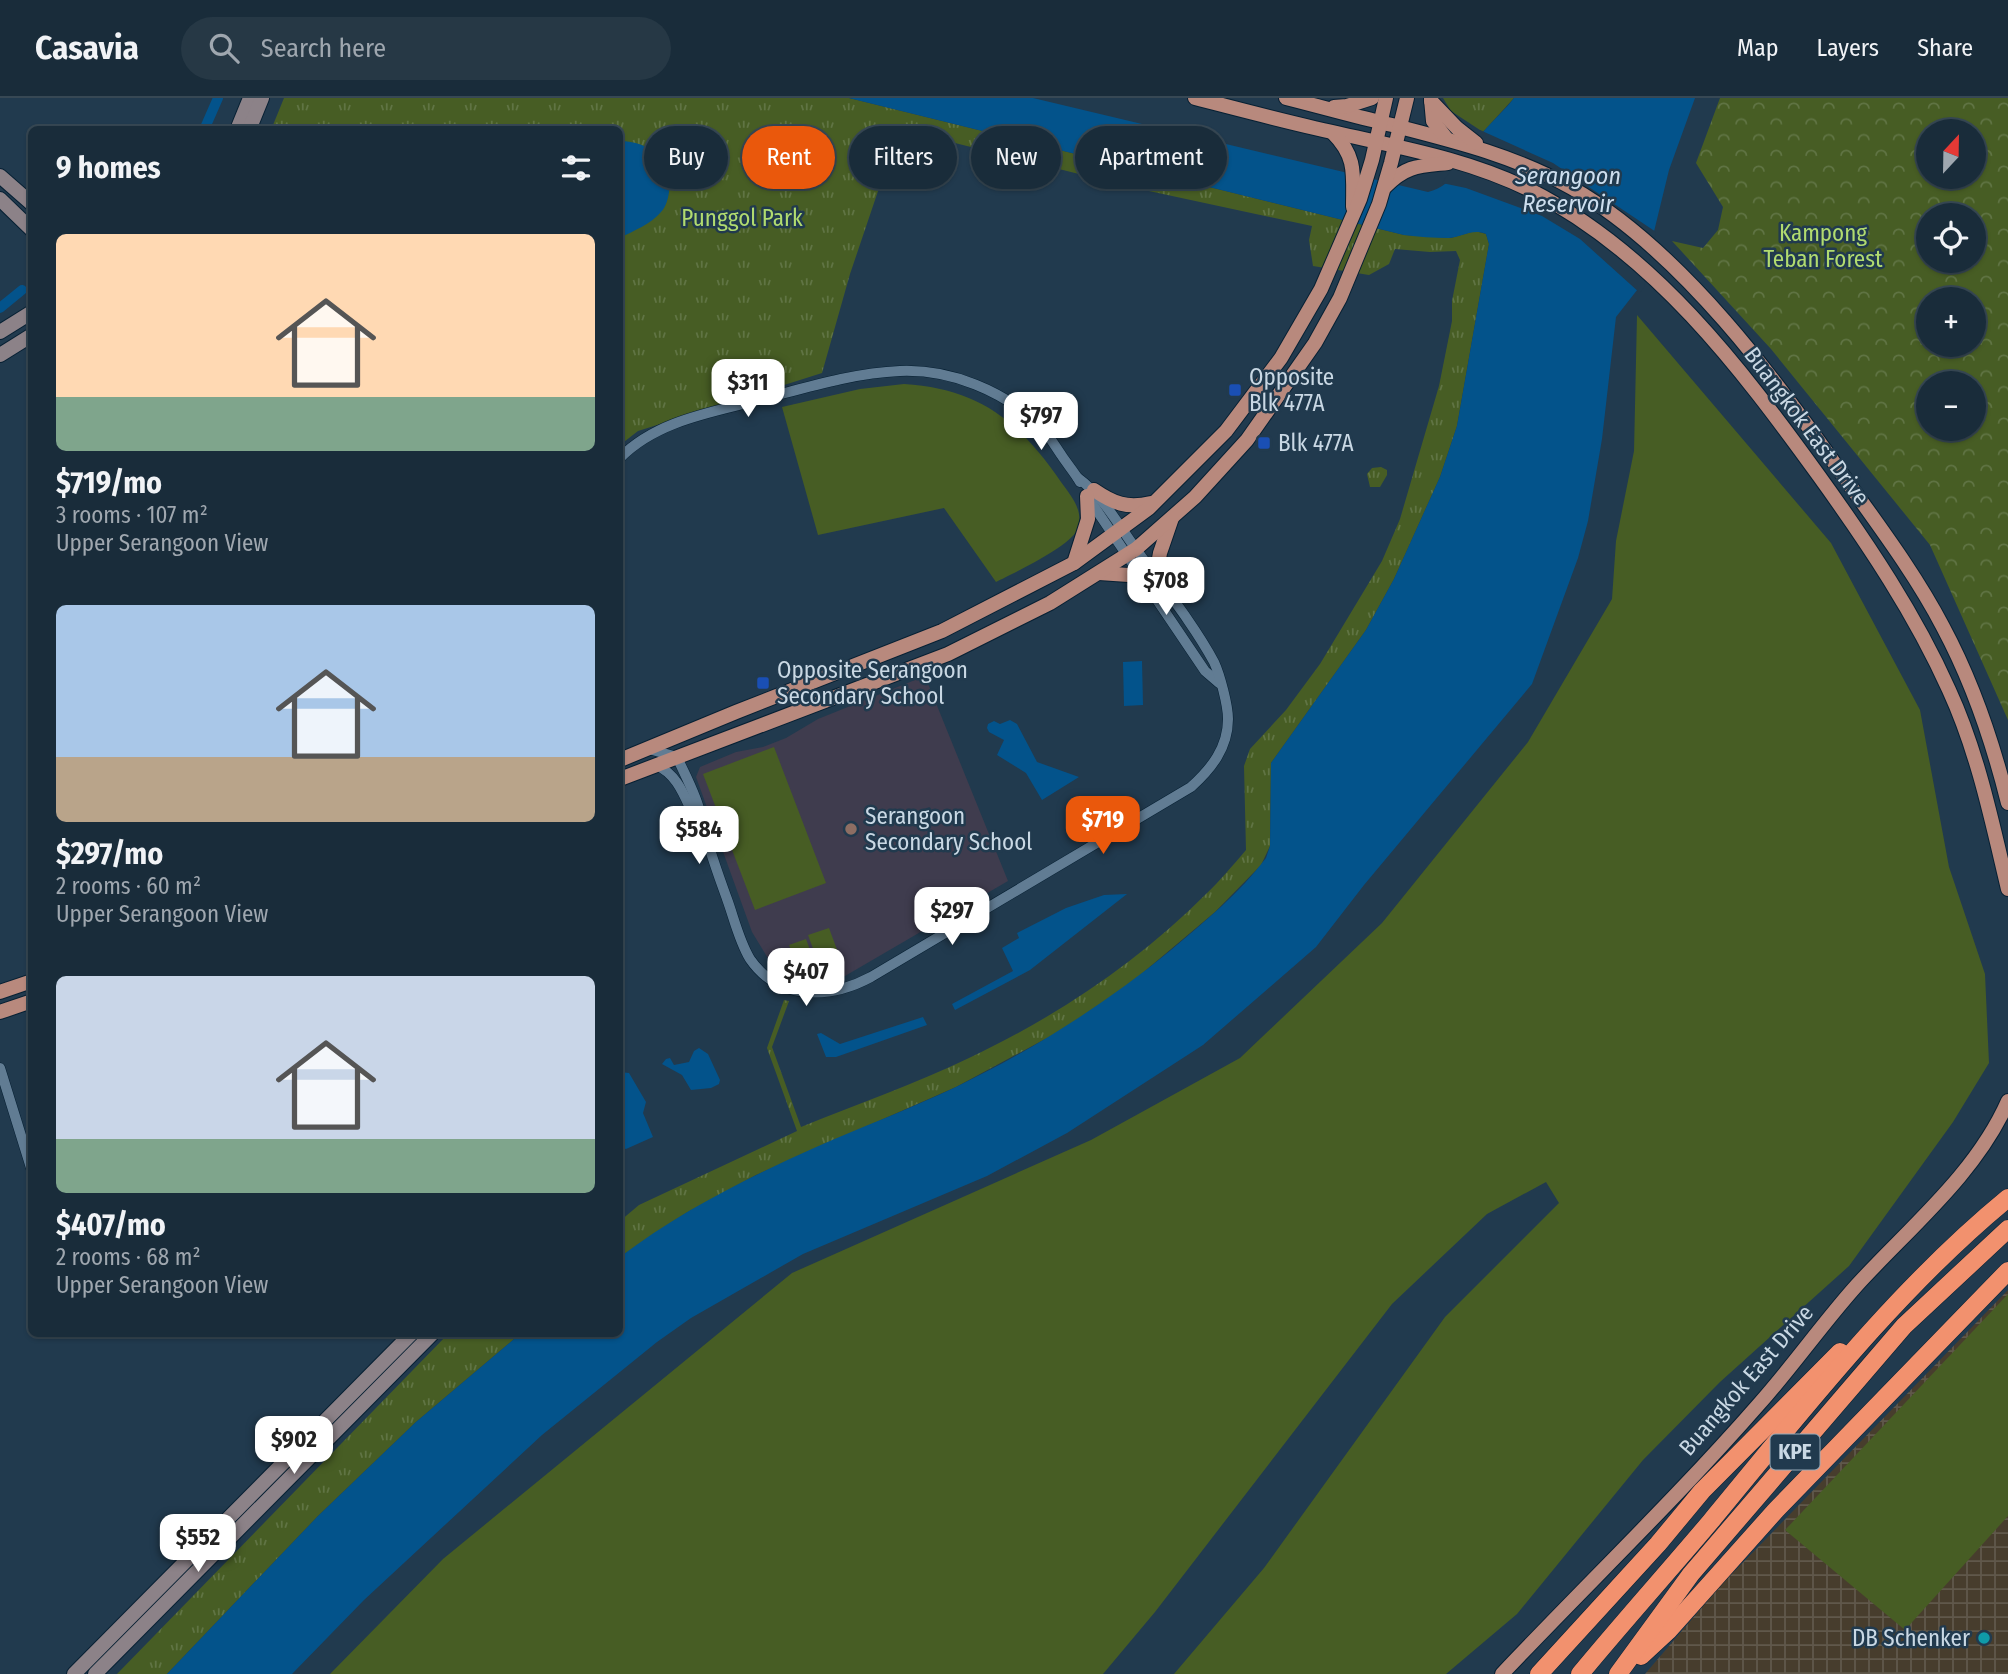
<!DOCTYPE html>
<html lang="en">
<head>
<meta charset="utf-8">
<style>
  :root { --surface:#192c3a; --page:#263845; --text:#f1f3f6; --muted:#9fa7af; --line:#374854; --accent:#ea580c }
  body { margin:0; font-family:"Fira Sans Condensed",sans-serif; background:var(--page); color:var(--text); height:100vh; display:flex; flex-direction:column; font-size:26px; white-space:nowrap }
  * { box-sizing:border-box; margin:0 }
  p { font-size:23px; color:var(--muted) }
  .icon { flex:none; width:38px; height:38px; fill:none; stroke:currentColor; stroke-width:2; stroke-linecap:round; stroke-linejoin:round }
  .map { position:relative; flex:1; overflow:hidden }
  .details { position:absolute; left:28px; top:28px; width:595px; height:1211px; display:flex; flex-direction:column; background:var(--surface); border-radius:10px; box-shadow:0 2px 5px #0004,0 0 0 2px var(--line) }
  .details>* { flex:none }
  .top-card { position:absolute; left:644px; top:28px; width:665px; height:63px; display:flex; gap:14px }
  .needle { width:46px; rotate:22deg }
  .tools { position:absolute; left:1916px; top:21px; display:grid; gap:14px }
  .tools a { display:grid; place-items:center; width:70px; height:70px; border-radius:50%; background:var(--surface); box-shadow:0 2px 5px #0004,0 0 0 2px var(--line); font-size:35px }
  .price { position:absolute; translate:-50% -60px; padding:0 16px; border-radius:14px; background:#fff; color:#222; font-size:23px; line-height:46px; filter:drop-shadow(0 2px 4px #0008) }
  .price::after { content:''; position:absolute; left:50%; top:42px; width:21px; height:16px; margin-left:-10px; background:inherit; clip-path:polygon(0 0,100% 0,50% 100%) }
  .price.selected { background:var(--accent); color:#fff }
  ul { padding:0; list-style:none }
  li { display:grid; align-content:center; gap:14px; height:371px; padding:0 28px }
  li span { display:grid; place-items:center; height:217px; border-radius:10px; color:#555 }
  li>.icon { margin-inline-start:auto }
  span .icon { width:126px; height:126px; fill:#fffc; stroke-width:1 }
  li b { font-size:30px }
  h2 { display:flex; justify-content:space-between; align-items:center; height:84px; padding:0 28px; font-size:30px }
  .tag { padding:0 24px; border-radius:32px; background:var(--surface); box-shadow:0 2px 5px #0004,0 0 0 2px var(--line); font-size:24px; line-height:63px }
  .tag.selected { background:var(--accent); color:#fff }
  header { display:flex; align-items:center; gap:42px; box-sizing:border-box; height:98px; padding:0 35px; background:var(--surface); border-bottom:2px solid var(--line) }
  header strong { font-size:33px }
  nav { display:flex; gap:38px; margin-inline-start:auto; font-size:24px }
  .search { width:490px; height:63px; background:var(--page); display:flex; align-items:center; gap:18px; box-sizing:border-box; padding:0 24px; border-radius:38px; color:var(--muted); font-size:26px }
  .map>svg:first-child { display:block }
</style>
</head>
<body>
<header>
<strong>Casavia</strong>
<div class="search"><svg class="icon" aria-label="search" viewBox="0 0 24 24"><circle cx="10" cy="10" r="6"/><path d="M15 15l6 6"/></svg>Search here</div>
<nav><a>Map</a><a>Layers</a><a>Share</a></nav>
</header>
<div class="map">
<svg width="2008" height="1576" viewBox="0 0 2008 1576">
  <defs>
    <pattern id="industrial-grid" width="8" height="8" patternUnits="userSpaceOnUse" patternTransform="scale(1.75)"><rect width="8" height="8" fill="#473d2d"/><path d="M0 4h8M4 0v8" fill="none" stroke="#60584b"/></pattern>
    <pattern id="forest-crowns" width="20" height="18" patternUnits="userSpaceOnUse" patternTransform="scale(1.75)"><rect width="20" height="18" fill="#475d24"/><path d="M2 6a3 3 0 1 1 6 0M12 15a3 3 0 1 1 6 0" fill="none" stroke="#607444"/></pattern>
    <pattern id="park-tufts" width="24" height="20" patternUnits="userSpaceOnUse" patternTransform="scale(1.75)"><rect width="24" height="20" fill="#475d24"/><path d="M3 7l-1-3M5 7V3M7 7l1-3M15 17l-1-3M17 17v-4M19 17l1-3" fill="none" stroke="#607444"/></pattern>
  </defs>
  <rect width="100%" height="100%" fill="#213a4e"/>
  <polygon fill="url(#industrial-grid)" points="2008,1192 2008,1576 1645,1576 1722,1486"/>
  <polygon fill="#3f3c4e" points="925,578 1008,783 845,878 824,883 804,881 792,877 769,862 752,834 696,679 700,669 736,654 763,649 786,640 818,621"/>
  <g fill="#475d24">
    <polygon points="1637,217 1831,445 1920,612 1949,769 1985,876 1989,965 1953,1024 1849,1168 1720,1284 1643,1362 1517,1516 1446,1576 1174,1576 1264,1470 1445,1219 1559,1105 1546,1084 1487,1116 1392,1206 1155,1514 1103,1576 330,1576 443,1461 792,1175 1091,1042 1240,960 1382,825 1528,644 1612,501 1616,443 1634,353"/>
    <path d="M904,286C980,291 1019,323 1061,384C1071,398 1085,413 1077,432C1069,449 1014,475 996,484L944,410L818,437L782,309L860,291Z"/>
    <polygon points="774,649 826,785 755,812 703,676"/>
    <polygon points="829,830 843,868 822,875 808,837"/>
    <polygon points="806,841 816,868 799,874 789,847"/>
    <polygon points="2008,1196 2008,1418 1905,1532 1785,1432"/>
  </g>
  <path fill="url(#forest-crowns)" fill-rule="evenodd" d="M1720,0H2008V622L1930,447L1771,251L1672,143L1703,150L1718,132L1723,109L1696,65ZM1928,33H1974V79H1928ZM1928,117H1974V163H1928ZM1928,201H1974V247H1928ZM1928,285H1974V331H1928Z"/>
  <g fill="url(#park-tufts)">
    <path d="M284,0H849L1404,137L1451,140L1475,133L1486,136L1489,146L1457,328L1440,379L1394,481L1366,532L1271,665L1270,748L1261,767L1215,814L1133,883L1097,909L1060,933L956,989L756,1077L686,1115L620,1159V1123L639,1107L797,1033L767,950L784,902L789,903L772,949L801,1029C857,1006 915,986 969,960C1056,919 1138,864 1206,796C1220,783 1233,767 1246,752L1244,668L1250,651L1286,612L1320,566L1382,463L1400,421L1439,288L1452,223V203L1460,162L1456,153L1430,154L1395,151L1389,166L1369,177L1313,168L1309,142L1312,128L1135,90L899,31L850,176L822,275L638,333L620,347V32H271Z"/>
    <polygon points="1443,0 1514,0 1483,34 1451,13"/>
    <polygon points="1381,369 1387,372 1387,377 1380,389 1370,389 1367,376 1372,370"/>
    <polygon points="448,1236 520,1236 416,1324 318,1418 167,1576 117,1576"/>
  </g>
  <g fill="#03538b">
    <path d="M849,0H1033L1428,94C1456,88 1468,54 1484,33C1493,22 1505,12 1514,0H1695L1669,72L1641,187L1616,219L1602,341L1588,423L1578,460L1532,586L1364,787L1316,849L1203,947L1067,1035L987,1078L803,1156L691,1220L657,1244L542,1337L364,1502L292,1576H167L318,1418L416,1324L520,1236H620V1159C679,1114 747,1080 814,1050C861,1029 910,1011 956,989C1034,951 1104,907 1171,852C1204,824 1240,795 1266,760L1270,748L1271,665L1366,532L1394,481L1440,379L1457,328L1489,146L1486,136C1473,130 1462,139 1449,140C1433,140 1419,139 1404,137Z"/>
    <path d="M620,43C649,43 673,62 669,94C668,101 666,109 661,114C651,126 633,133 620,140Z"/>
    <polygon points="1142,563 1143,607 1124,608 1123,564"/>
    <polygon points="1010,622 1017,626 1037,664 1079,679 1042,702 1026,675 997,657 1004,642 989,634 987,630 988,626 994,623 1000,626"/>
    <polygon points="1127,796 1030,872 955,912 952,906 1013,873 1002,850 1019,840 1017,835 1066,810 1104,797"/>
    <polygon points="923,919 927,927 836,959 826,959 817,936 821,935 840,946"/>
    <polygon points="699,950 708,956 720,982 719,986 711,990 691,992 682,977 662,966 666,961 670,960 674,967 689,964 694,953"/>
    <polygon points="620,974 629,975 646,1004 643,1015 653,1039 626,1051 620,1049"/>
  </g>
  <polygon fill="#213a4e" points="1480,32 1553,65 1656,134 1644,189 1640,195 1580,141 1542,118 1466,90 1442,85"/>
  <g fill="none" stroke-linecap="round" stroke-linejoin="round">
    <g stroke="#03538b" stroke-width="10">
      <polyline points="204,32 218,0"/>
      <polyline points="0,210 22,192"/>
    </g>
    <defs>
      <g id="street">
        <path d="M620,360C655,324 708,315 755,303C802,291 851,275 900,273C951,271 1004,293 1040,328C1049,337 1055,348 1062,358C1068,367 1075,375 1080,384"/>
        <polyline points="1089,401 1205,573 1219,585"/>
        <path d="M649,651L677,659C685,677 697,698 701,718C707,747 717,773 727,801C734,820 739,843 750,861C779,903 830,901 871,879L1191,689C1211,671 1228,650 1228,621C1228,607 1220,577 1214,564C1193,525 1164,490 1138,454C1119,428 1104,399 1078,380"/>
        <path d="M656,667C683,679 686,708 702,733"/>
        <polyline points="0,970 32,1073"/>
      </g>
      <g id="secondary">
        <polyline points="237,32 250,0"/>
        <polyline points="249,32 262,0"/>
        <polyline points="0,78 32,106"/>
        <polyline points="0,101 32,132"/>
        <polyline points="0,234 32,214"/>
        <polyline points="0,257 32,237"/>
        <polyline points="74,1576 411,1236"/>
        <polyline points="95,1576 432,1236"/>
      </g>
      <g id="primary">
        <path d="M1195,0C1242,12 1290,25 1337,35C1403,50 1470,62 1530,92C1654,155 1740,269 1819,378C1868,446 1915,516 1949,592C1978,655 1992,724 2008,791"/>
        <path d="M1286,0C1318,8 1349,17 1380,24C1446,41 1512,56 1572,90C1681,152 1778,284 1849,386C1882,432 1917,479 1943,529C1973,585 1993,645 2008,705"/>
        <polyline points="1431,1 1433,23 1446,40"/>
        <polyline points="1431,3 1457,30 1476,45"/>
        <polyline points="1334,9 1347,8 1372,0"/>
        <path d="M1333,35C1357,59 1353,77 1353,109"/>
        <path d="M1385,89C1406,67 1420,68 1448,65"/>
        <path d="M1094,392C1113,405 1127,411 1151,405"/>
        <polyline points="1074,465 1088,421 1087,398"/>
        <polyline points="1099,475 1143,478"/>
        <polyline points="1156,478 1160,455 1172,420"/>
        <polyline points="620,662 736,614 942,533 1074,465 1149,410 1226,333 1281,260 1321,191 1360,101 1372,62 1386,0"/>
        <polyline points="620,681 948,556 1050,505 1136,451 1195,399 1247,342 1315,245 1340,200 1379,106 1391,65 1407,0"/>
        <polyline points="0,894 32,883"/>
        <polyline points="0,914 32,903"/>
        <path d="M1502,1576C1587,1486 1677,1400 1759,1306C1793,1268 1822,1226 1857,1187C1909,1130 1976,1076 2008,1003"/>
      </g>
      <g id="highway">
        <polyline points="1641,1558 1668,1533 1776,1412 2008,1173"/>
        <polyline points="1539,1576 1658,1446 1702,1393 1840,1254"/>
        <path d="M1580,1576C1623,1524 1668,1474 1711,1423C1803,1312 1897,1191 2008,1100"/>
        <polyline points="1618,1576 1691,1476 1904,1228 2008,1131"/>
      </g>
    </defs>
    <use href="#street" stroke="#072033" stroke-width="11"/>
    <use href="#secondary" stroke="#072033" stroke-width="16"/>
    <use href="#primary" stroke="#072033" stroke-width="16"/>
    <use href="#highway" stroke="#072033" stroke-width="19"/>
    <use href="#street" stroke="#617c93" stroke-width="10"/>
    <use href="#secondary" stroke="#8c8288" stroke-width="14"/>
    <use href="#primary" stroke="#b8897d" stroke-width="14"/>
    <use href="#highway" stroke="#f2916e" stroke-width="18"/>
  </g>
  <g fill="#1a4fb4" stroke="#213a4e" stroke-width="2.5">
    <rect x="1228" y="285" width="14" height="14" rx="3.5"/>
    <rect x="1257" y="338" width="14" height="14" rx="3.5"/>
    <rect x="756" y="578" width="14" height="14" rx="3.5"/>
  </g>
  <circle fill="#8d6e63" stroke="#213a4e" stroke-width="2.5" cx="851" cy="731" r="7"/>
  <circle fill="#0f9aa8" stroke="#213a4e" stroke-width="2.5" cx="1984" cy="1540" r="7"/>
  <g text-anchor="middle" stroke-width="5" stroke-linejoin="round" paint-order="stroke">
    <rect fill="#213a4e" stroke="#97a9b7" stroke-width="2" x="1770.5" y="1336.5" width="49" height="35" rx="5"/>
    <g font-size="21" font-weight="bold" fill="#c9d8e4">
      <text x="1795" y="1361">KPE</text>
    </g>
    <g font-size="23" fill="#b1db6f" stroke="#213a4e">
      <text x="742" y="128">Punggol Park</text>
      <text x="1823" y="143">Kampong<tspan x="1823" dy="26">Teban Forest</tspan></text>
    </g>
    <g font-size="23" fill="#c9d8e4" stroke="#213a4e" text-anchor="start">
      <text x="1249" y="287">Opposite<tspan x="1249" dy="26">Blk 477A</tspan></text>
      <text x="1278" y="353">Blk 477A</text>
      <text x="777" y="580">Opposite Serangoon<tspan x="777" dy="26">Secondary School</tspan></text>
      <text x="865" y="726">Serangoon<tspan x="865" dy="26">Secondary School</tspan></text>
      <text x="1970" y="1548" text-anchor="end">DB Schenker</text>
    </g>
    <g font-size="23" fill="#c9d8e4" stroke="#213a4e">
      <text transform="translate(1807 328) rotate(53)" y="8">Buangkok East Drive</text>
      <text transform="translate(1746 1282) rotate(-49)" y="8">Buangkok East Drive</text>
    </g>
    <g font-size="24" font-style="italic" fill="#cddeee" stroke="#213a4e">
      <text x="1568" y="86">Serangoon<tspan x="1568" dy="28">Reservoir</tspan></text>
    </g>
  </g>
</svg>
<div class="tools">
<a><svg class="needle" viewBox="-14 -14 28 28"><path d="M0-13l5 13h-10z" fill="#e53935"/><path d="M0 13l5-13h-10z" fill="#9fa7af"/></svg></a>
<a><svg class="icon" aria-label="locate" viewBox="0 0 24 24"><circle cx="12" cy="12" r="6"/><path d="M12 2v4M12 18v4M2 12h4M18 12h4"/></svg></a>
<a>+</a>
<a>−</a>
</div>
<b class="price" style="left:748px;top:321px">$311</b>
<b class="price" style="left:1041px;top:354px">$797</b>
<b class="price" style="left:1166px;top:519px">$708</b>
<b class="price selected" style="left:1103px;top:758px">$719</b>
<b class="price" style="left:699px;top:768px">$584</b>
<b class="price" style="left:952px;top:849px">$297</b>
<b class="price" style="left:806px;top:910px">$407</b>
<b class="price" style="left:294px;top:1378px">$902</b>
<b class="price" style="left:198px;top:1476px">$552</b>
<div class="top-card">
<a class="tag">Buy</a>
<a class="tag selected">Rent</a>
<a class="tag">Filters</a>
<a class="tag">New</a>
<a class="tag">Apartment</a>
</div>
<section class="details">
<h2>9 homes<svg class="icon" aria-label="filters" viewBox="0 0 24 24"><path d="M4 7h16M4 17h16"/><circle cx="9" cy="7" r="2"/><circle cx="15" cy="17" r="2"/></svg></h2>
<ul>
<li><span style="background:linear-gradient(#ffd9b3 75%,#7fa58c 0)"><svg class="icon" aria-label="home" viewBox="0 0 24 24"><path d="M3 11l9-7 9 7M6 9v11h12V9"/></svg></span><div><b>$719/mo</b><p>3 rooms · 107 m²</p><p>Upper Serangoon View</p></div></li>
<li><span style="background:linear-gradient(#a9c7e8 70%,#b9a48a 0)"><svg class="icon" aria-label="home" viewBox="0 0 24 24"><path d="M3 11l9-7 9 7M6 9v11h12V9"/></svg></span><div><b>$297/mo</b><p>2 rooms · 60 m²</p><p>Upper Serangoon View</p></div></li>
<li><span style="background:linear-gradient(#c9d6e8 75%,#7fa58c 0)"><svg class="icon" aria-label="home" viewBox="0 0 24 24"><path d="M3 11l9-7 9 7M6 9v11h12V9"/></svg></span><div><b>$407/mo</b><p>2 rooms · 68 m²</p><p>Upper Serangoon View</p></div></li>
</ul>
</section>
</div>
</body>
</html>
